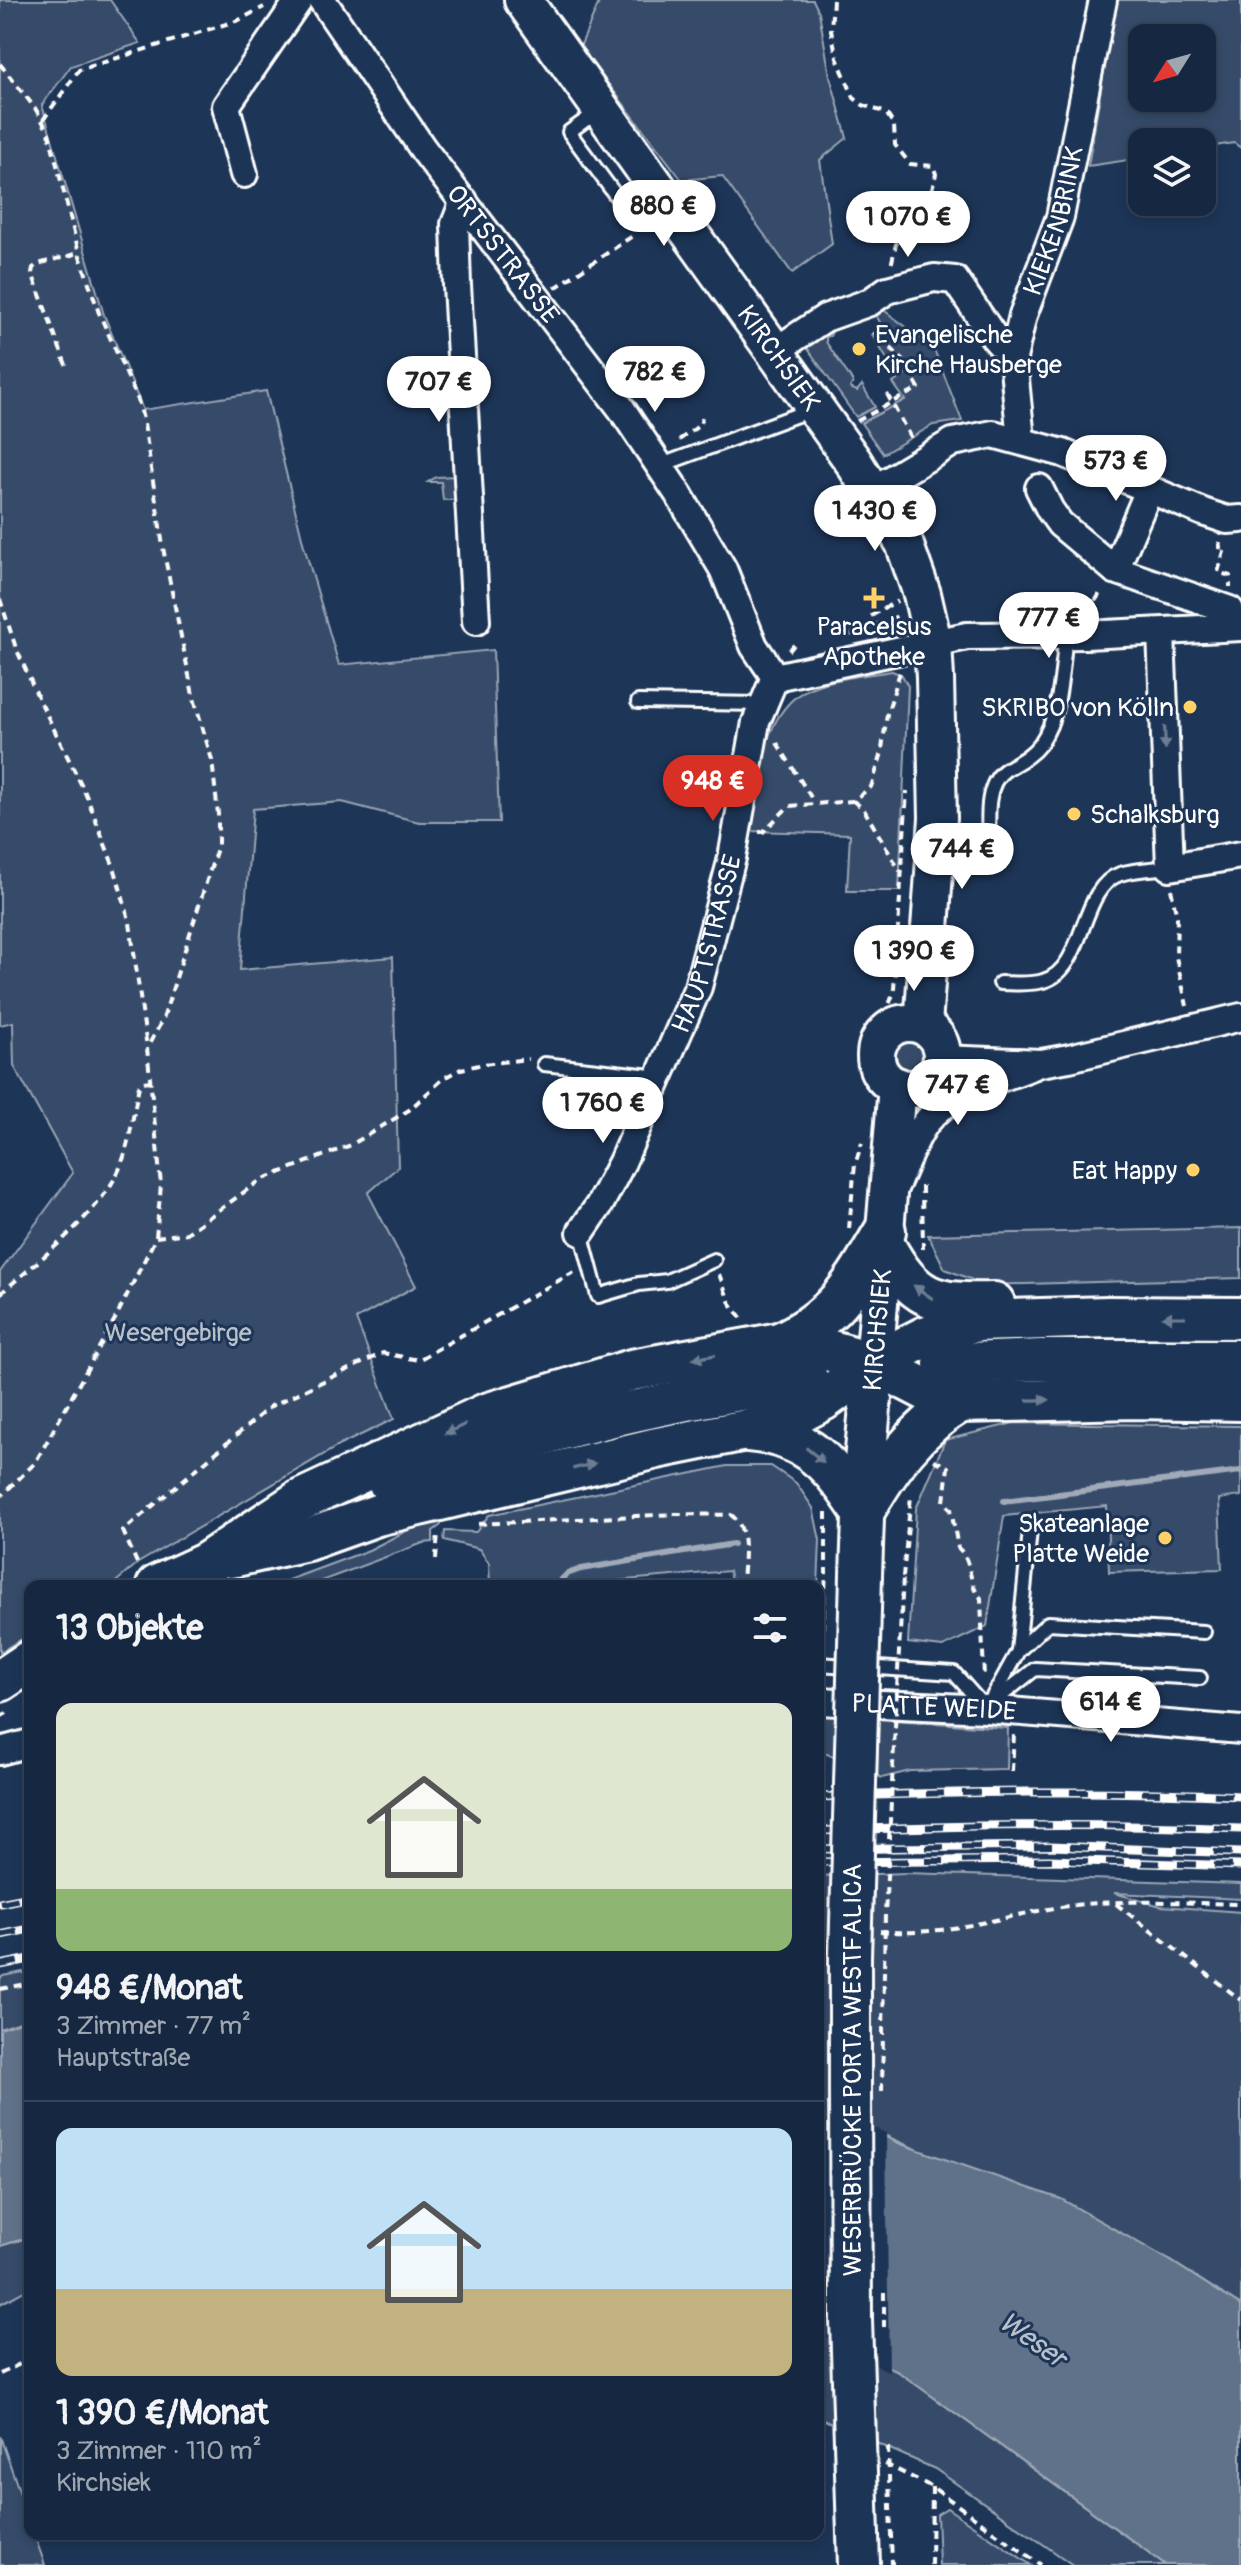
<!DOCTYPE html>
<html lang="de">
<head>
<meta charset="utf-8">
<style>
  :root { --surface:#162841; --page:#23344c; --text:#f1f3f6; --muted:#9ea6b1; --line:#35445a; --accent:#d93025 }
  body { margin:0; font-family:Pangolin,sans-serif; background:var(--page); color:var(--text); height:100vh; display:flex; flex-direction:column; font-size:30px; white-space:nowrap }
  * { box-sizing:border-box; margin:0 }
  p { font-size:26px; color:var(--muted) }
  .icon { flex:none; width:44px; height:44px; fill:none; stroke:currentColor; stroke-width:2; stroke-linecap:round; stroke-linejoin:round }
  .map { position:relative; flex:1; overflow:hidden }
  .side { position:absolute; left:24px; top:1580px; width:800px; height:960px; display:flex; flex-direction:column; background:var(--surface); border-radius:16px; box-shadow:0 4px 12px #0003,0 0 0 2px var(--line) }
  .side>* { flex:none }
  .needle { width:52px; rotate:233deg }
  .controls { position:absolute; left:1128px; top:24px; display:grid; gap:16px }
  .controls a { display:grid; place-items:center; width:88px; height:88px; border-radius:16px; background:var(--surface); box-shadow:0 4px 12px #0003,0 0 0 2px var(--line); font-size:40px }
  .price { position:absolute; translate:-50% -68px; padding:0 18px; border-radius:28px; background:#fff; color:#222; font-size:26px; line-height:52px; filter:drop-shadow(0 2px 4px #0008) }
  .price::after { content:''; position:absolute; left:50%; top:48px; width:24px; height:18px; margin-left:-12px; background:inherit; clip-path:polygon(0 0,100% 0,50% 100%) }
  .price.selected { background:var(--accent); color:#fff }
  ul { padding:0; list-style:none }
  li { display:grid; align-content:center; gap:16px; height:424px; padding:0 32px }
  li+li { border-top:2px solid var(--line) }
  li span { display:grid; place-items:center; height:248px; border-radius:16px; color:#555 }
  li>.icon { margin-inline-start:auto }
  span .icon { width:144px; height:144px; fill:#fffc; stroke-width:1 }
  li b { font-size:34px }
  h2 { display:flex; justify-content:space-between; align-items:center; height:96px; padding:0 32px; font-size:34px }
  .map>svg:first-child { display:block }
</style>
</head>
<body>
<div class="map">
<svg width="1241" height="2565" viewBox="0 0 1241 2565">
  <rect width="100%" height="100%" fill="#1d3557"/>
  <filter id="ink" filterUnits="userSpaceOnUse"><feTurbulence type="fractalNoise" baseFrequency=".0125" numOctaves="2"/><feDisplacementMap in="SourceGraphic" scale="16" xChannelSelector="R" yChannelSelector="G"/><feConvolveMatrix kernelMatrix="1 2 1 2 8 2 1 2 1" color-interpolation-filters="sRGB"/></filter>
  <g filter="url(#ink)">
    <g fill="#364b69" stroke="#9aa5b4" stroke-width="2" fill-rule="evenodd">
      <polygon points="0,0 110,0 140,43 71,66 42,105 104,315 143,410 266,391 304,546 339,665 493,650 499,822 419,822 342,802 253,809 240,970 393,957 398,1167 368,1193 416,1286 356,1319 394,1419 340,1445 138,1563 111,1586 30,1586 30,1634 0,1652 0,1272 73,1173 14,1066 13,1022 0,1025"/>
      <polygon points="600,0 813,0 819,12 830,76 847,138 820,160 832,244 792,273 722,176 682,180 580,47"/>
      <path d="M1116,0H1241V148L1234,143L1202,148V142H1142V158L1088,166ZM1142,38H1202V98H1142Z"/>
      <polygon points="881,308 933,347 962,421 933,425 883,454 861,423 905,400 893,383 905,375 895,358 888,361 872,334 883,327 875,314"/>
      <polygon points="834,328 830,336 826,337 826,342 853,382 850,388 857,391 862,385 875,407 856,417 803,342"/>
      <polygon points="456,476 456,500 443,500 441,482 428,482 436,477"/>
      <path d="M892,671L902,675L908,686L899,891H847L850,834L750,831C759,782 760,703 818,685C842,677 867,675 892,671Z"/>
      <circle cx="910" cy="1055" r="14"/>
      <polygon points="1241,1228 1241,1278 985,1285 945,1269 928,1235"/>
      <polygon points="1014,1423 1241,1426 1241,1496 1219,1499 1222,1569 1109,1572 1107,1506 1004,1516 987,1626 943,1647 908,1643 916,1509 945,1440"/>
      <polygon points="727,1466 771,1466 796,1483 813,1508 820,1540 818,1586 732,1586 729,1571 592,1583 592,1586 490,1586 489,1563 479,1549 444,1540 445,1531 476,1532 489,1515"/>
      <polygon points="441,1522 441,1525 433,1531 433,1542 423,1543 308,1586 272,1586 369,1550 412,1528"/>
      <polygon points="818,1715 1008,1728 1007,1769 910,1771 882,1778 818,1750"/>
      <polygon points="907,1873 1241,1884 1241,1899 1114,1893 1161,1906 1241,1912 1241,2306 1171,2261 818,2106 818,1876"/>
      <polygon points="23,1972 24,1974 30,1973 30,2019 0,2029 0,1979 3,1976"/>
      <polygon points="30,2237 30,2288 0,2304 0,2246"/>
      <polygon points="818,2328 900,2373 1166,2565 1073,2565 935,2469 818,2417"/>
      <polygon points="0,2436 30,2522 30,2534 34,2534 45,2565 0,2565"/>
      <polygon points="947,2508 1031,2565 939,2565 937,2514"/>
    </g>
    <g fill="#617289" stroke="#a0aab8" stroke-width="2">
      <polygon points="30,2019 30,2237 0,2246 0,2029"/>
      <polygon points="818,2106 901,2144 1061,2199 1171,2261 1241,2306 1241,2565 1166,2565 900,2373 818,2328"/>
    </g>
    <polygon fill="#1d3557" points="818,2102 886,2133 889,2372 818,2333"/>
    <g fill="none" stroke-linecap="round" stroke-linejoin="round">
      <g stroke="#a0aab8" stroke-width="6">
        <polyline points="1004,1501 1241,1471"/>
        <polyline points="555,1586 567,1574 581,1569 733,1544"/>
      </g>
      <defs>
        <g id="lane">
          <polyline points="598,111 569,132 633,219 661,199"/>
          <polyline points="659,466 813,409"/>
          <polyline points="638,702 762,704"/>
          <path d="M989,848C989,824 983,786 1005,770C1018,762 1030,757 1040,744C1062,712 1061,672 1066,635"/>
          <path d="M1000,983C1013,983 1030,985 1043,981C1086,970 1079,888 1120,874C1135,869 1154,869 1170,867"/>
          <polyline points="544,1064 660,1077"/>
          <polyline points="581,1232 598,1296 639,1284 667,1281 714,1260"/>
          <polyline points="1018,1651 1030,1530"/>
          <polyline points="818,1664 954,1673 986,1709 1018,1651 1048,1623 1204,1632"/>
          <polyline points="992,1703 1035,1669 1200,1678"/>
        </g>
        <g id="street">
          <path id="s1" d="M322,0L423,149L621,408L679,495L723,569L754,646L775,677"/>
          <polyline points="244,174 226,106 299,0"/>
          <polyline points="464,201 455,224 457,285 476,621"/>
          <polyline points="775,351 825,318 870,302 887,290 934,278 955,280 994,337 1013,358"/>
          <path id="s2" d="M1021,440L1013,358L1023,315L1060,217L1103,0"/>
          <polyline points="1039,488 1050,510 1060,524 1115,570 1230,610 1230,627"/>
          <polyline points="873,490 953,442 993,434 1063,453 1203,512 1227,520 1241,519"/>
          <polyline points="1115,570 1149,490"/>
          <polyline points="1161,632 1170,867 1241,855"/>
          <polyline points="775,677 967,636 1086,635 1241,627"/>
          <polyline points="942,1059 1041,1063 1069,1058 1241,1017"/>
          <path d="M895,1186C905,1166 912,1142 925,1124C948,1092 998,1080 1033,1066"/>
          <path id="s3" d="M581,1232L600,1204L622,1162L698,987L732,858L756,722L775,677"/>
          <path id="s4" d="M818,1701L986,1709L1241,1730"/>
          <polyline points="0,1751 30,1743"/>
        </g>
        <g id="secondary">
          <path id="s5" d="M523,0L853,461L904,543L922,594L933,642L935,678L938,818L923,1025"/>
          <circle cx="909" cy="1056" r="33"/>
          <polyline points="874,1363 897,1086"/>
        </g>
        <g id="primary">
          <path d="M884,1245C914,1300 934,1305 994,1303"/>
          <path d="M780,1343C838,1316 853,1284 885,1231"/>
          <polyline points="944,1364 1041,1360 1241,1360"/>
          <path d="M748,1431C807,1435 833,1466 863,1513"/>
          <path d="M389,1483C457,1461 524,1438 593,1421C663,1403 735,1391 807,1378"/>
          <path d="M865,1509C890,1466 916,1428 960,1402"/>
          <polyline points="231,1557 307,1540 377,1515 657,1448 746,1430 791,1417 823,1400 874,1363 925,1337 958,1325 979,1321 1108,1317 1241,1318"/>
          <polyline points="208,1562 299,1501 486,1414 632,1370 780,1343 824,1349 874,1363 930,1392 960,1402 1135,1398 1241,1400"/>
          <polyline points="861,1575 865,1462 874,1363"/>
          <polyline points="157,1586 231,1552"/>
          <polyline points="0,1681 30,1661"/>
          <polyline points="850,2091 850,1957"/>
        </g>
      </defs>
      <use href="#lane" stroke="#fff" stroke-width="18"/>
      <use href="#street" stroke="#fff" stroke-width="32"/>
      <use href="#secondary" stroke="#fff" stroke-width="42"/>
      <use href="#primary" stroke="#fff" stroke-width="46"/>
      <g stroke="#fff" stroke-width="4" stroke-dasharray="8 6" stroke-linecap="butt">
        <polyline points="833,0 831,30 837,58 854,98 863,105 886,113 894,125 895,145 910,164 933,166 936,174 929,201 913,226 896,244 891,266"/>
        <polyline points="0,64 35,108 49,133 79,253 99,313 138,400 144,423 164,553 193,695 212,760 218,814 218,845 163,1019 147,1048"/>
        <polyline points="43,120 79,70 239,20 264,7"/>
        <polyline points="555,288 634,235"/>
        <polyline points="66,365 32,273 33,268 38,264 79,253"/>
        <polyline points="887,394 913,442"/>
        <polyline points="857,421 919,388 901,358 874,332"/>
        <polyline points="679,440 700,425 702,418"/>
        <polyline points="1220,542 1219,547 1225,548 1218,572 1230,576 1230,587"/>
        <polyline points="0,599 16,648 38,697 84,790 115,870 130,923 147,1048 161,1185 156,1237 115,1319 35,1463 0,1497"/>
        <polyline points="1088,613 1102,590"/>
        <polyline points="871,616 897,601"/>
        <polyline points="850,635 898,616"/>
        <polyline points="789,651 796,642"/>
        <polyline points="777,743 814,802"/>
        <polyline points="853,801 863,808 900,871"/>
        <polyline points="759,832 763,832 789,806 853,801 871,787 881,756 887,714 900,672"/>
        <polyline points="1171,889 1177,917 1176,957 1187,1006"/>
        <path d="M869,1079C850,1027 886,1030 894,989L907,791"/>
        <polyline points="922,1186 923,1249"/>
        <polyline points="849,1229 855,1164 862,1143"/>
        <polyline points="156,1237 187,1233 261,1180 351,1145 409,1110 444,1078 461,1069 483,1064 528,1059"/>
        <polyline points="719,1274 729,1301 742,1319"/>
        <path d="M0,1294C37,1262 99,1214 119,1170C130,1145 133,1113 139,1086L143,1082L150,1081"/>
        <path d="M934,1460L948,1467L944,1502L951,1509L958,1548C973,1560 967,1584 981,1598L984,1678"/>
        <polyline points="826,1512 826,1573"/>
        <path d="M478,1524L676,1514L731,1515C751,1528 742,1565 742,1586"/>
        <polyline points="436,1559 438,1532"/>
        <polyline points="137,1563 123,1531 271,1406 383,1353 418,1360 574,1272"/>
        <polyline points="903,1577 911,1496"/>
        <polyline points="259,1586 270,1582"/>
        <polyline points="0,1717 12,1710"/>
        <polyline points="1012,1771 1014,1734"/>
        <polyline points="1116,1904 1241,2000"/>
        <path d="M880,1931C947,1938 1009,1913 1075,1905C1129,1899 1186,1903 1241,1904"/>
        <polyline points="0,1989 30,1983"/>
        <polyline points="0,2374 30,2359"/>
        <polyline points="885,2464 932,2487 1041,2565"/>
        <polyline points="931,2565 932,2487"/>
      </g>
      <use href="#lane" stroke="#1d3557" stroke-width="12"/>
      <use href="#street" stroke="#1d3557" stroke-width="26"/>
      <use href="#secondary" stroke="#1d3557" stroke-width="36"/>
      <use href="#primary" stroke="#1d3557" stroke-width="40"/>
      <defs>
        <g id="rail">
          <path d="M818,1797C959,1792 1100,1789 1241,1796"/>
          <path d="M818,1831C959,1825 1100,1823 1241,1829"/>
          <polyline points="818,1849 1050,1846 1241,1853"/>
          <polyline points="818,1862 1050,1860 1241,1866"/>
          <polyline points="0,1903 30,1897"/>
          <polyline points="0,1935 30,1929"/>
          <polyline points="0,1965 30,1959"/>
        </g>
      </defs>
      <use href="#rail" stroke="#fff" stroke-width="9"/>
      <use href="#rail" stroke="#1d3557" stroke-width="6" stroke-dasharray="18" stroke-linecap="butt"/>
      <defs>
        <g id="primary-bridge">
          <polyline points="850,1957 861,1575"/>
          <polyline points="850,2091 851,2320 859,2565"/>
        </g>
      </defs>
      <use href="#primary-bridge" stroke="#fff" stroke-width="46" stroke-linecap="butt"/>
      <g stroke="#fff" stroke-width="4" stroke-dasharray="8 6" stroke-linecap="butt">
        <polyline points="818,1868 819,1697 826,1573"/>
        <polyline points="882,2091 885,1915 903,1577"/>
        <polyline points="884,2292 884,2327"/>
        <polyline points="888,2447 892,2565"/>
      </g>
      <use href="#primary-bridge" stroke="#1d3557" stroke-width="40"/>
    </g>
    <defs><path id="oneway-solid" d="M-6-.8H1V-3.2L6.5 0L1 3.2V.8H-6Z" transform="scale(2)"/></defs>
    <g fill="#6c7c92">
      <use href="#oneway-solid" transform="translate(1165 738) rotate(88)"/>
      <use href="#oneway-solid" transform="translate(923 1292) rotate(-145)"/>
      <use href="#oneway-solid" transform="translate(1174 1317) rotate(180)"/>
      <use href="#oneway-solid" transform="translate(704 1357) rotate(170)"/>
      <use href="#oneway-solid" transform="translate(1038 1400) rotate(-1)"/>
      <use href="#oneway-solid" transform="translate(455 1429) rotate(155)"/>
      <use href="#oneway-solid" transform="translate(815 1455) rotate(39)"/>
      <use href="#oneway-solid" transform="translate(584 1466) rotate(-14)"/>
    </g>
  </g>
  <g fill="#ffd166" stroke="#1d3557" stroke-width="3">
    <circle cx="859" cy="349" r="8"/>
    <path d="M870 586h8v8h8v8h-8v8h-8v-8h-8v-8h8z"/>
    <circle cx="1190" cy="707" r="8"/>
    <circle cx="1074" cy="814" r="8"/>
    <circle cx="1193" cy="1170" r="8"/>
    <circle cx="1165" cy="1538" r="8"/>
  </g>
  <g text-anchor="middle" stroke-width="6" stroke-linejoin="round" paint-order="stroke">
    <g font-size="26" fill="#fff" stroke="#1d3557">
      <text dy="9" stroke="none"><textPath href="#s2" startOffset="226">KIEKENBRINK</textPath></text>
      <text dy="9" stroke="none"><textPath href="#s1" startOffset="312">ORTSSTRASSE</textPath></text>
      <text dy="9" stroke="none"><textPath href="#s5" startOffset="440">KIRCHSIEK</textPath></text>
      <text dy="9" stroke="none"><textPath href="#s3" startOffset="316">HAUPTSTRASSE</textPath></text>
      <text transform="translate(877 1330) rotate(-85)" y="9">KIRCHSIEK</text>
      <text dy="9" stroke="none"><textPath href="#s4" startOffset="116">PLATTE WEIDE</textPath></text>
      <text transform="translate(852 2070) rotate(-90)" y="9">WESERBRÜCKE PORTA WESTFALICA</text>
    </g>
    <g font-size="26" fill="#fff" stroke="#1d3557" text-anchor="end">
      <text x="875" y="343" text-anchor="start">Evangelische<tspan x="875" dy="30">Kirche Hausberge</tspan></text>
      <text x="874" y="635" text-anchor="middle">Paracelsus<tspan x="874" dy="30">Apotheke</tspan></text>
      <text x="1174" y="716">SKRIBO von Kölln</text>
      <text x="1090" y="823" text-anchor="start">Schalksburg</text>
      <text x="1177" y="1179">Eat Happy</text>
      <text x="1149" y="1532">Skateanlage<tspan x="1149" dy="30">Platte Weide</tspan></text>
    </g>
    <g font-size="26" fill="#b9c0ca" stroke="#1d3557">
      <text x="178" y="1341">Wesergebirge</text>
    </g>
    <g font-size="28" font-style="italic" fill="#b8c0ca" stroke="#1d3557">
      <text transform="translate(1033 2339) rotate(35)" y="10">Weser</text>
    </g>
  </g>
</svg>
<div class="controls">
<a><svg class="needle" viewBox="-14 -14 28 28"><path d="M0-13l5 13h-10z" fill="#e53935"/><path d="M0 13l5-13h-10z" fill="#9ea6b1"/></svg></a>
<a><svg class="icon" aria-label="layers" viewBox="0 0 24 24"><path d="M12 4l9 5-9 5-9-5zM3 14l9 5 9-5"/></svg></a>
</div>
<b class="price" style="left:664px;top:248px">880 €</b>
<b class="price" style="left:908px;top:259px">1 070 €</b>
<b class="price" style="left:655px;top:414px">782 €</b>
<b class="price" style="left:439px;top:424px">707 €</b>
<b class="price" style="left:1116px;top:503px">573 €</b>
<b class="price" style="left:875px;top:553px">1 430 €</b>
<b class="price" style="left:1049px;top:660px">777 €</b>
<b class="price selected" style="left:713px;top:823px">948 €</b>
<b class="price" style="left:962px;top:891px">744 €</b>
<b class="price" style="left:914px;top:993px">1 390 €</b>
<b class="price" style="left:958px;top:1127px">747 €</b>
<b class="price" style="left:603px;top:1145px">1 760 €</b>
<b class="price" style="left:1111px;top:1744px">614 €</b>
<section class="side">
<h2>13 Objekte<svg class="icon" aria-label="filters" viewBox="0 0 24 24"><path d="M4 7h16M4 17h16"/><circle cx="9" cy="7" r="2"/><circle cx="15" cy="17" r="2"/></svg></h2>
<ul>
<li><span style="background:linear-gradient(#dfe7d0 75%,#8fb573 0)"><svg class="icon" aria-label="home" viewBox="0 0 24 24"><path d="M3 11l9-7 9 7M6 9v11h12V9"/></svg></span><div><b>948 €/Monat</b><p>3 Zimmer · 77 m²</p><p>Hauptstraße</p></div></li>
<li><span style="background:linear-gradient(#bfe0f5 65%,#c2b280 0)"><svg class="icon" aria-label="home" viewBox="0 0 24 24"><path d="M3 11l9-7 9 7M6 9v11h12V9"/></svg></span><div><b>1 390 €/Monat</b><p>3 Zimmer · 110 m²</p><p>Kirchsiek</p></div></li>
</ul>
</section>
</div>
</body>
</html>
